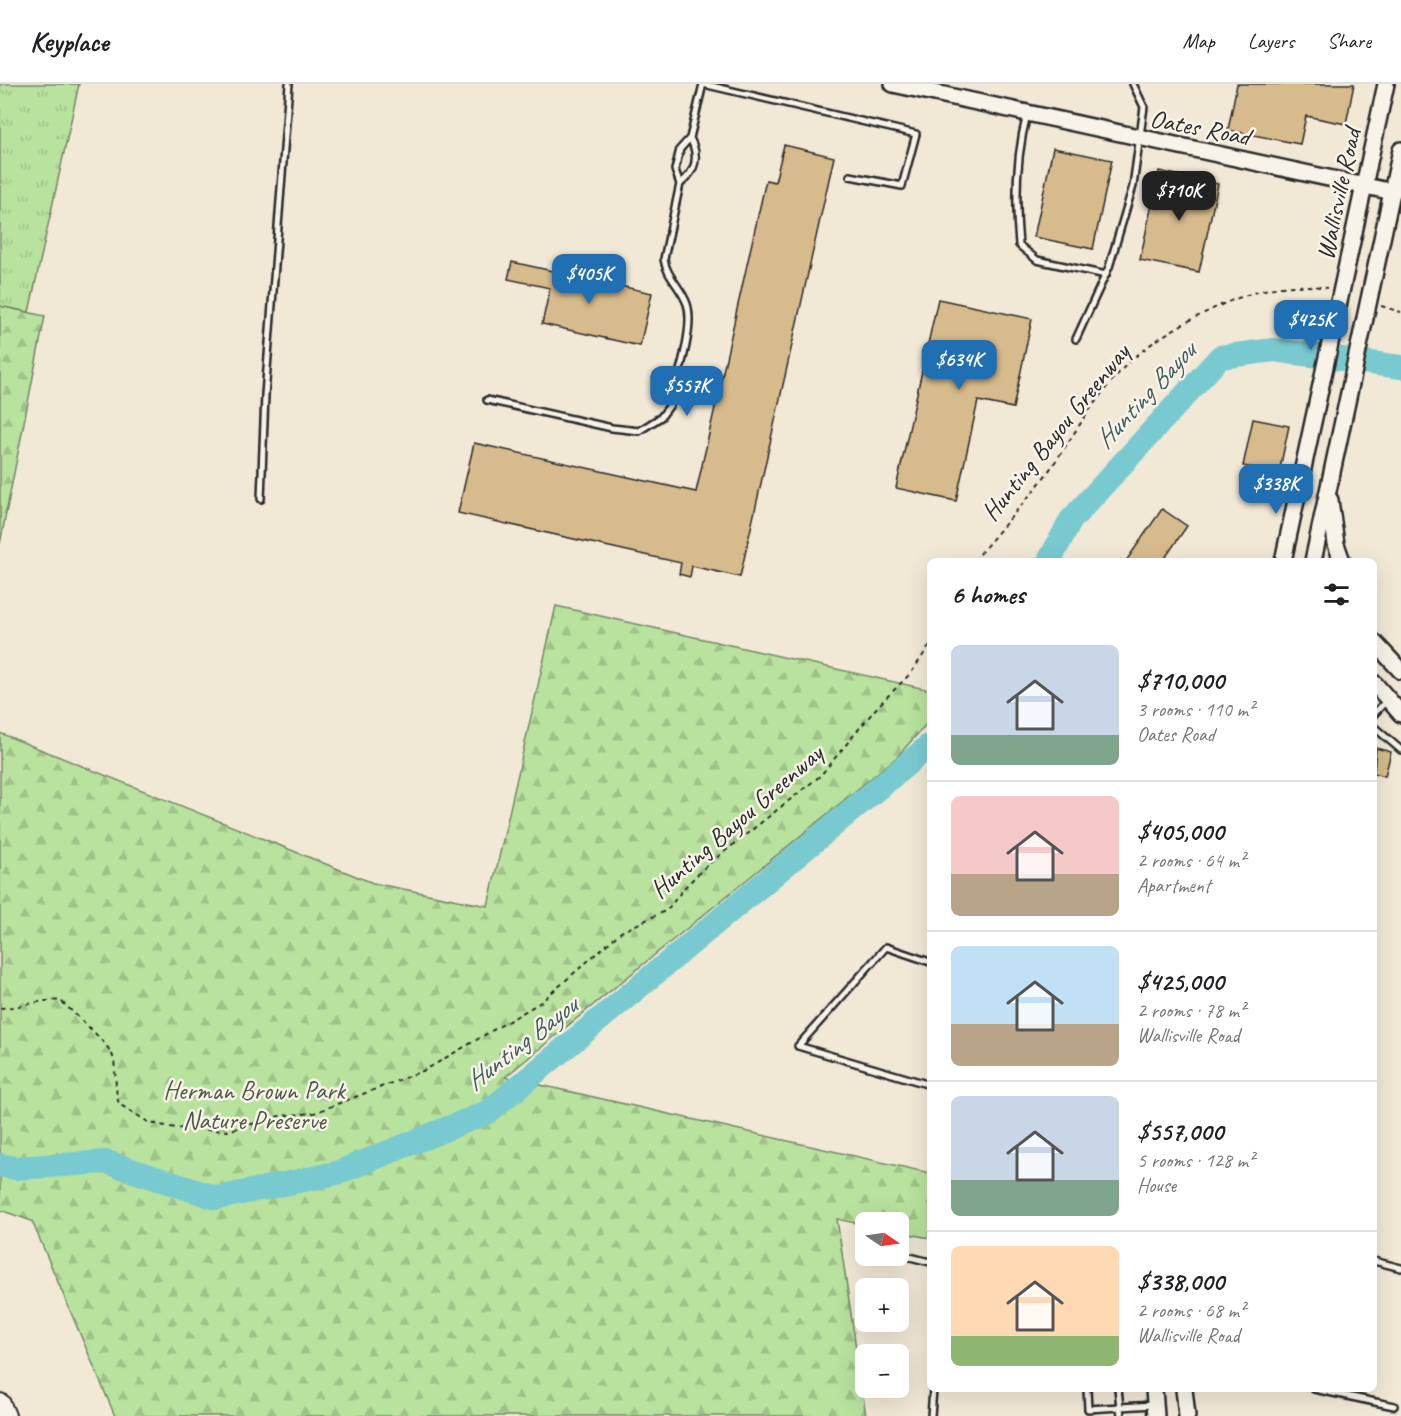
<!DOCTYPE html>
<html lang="en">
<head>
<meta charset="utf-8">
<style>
  :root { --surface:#fff; --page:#f2f2f2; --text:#202124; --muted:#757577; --line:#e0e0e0; --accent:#1f6fb2 }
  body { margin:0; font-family:Caveat,sans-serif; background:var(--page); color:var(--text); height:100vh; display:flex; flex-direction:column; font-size:22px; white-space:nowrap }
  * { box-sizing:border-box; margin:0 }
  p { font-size:20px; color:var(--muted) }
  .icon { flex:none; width:33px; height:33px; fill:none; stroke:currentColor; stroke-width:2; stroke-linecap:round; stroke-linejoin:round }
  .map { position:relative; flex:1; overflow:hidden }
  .sheet { position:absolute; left:927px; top:474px; width:450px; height:834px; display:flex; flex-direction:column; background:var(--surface); border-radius:9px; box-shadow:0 6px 24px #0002 }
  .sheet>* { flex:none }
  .needle { width:39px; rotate:103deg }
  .fabs { position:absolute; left:855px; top:1128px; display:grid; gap:12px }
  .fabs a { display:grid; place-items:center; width:54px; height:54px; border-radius:9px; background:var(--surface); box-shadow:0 6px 24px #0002; font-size:30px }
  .price { position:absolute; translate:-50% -51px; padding:0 14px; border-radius:12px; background:var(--accent); color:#fff; font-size:20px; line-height:39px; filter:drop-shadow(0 2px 3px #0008) }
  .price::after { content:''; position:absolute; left:50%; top:36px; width:18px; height:14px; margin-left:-9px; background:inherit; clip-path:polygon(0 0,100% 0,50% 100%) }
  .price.current { background:#222; color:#fff }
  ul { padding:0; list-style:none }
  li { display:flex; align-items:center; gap:18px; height:150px; padding:0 24px }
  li+li { border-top:2px solid var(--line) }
  li span { display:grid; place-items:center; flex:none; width:168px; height:120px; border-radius:9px; color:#555 }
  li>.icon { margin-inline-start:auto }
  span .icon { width:72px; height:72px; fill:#fffc; stroke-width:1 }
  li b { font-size:26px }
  h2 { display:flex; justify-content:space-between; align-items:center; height:72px; padding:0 24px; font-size:26px }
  header { display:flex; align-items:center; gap:36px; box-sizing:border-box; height:84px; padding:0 30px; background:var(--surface); border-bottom:2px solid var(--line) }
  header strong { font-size:28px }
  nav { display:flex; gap:33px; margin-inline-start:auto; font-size:21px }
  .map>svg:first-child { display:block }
</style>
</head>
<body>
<header>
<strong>Keyplace</strong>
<nav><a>Map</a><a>Layers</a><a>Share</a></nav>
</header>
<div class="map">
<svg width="1401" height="1332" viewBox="0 0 1401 1332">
  <defs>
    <pattern id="forest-firs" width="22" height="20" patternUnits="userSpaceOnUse" patternTransform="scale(1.5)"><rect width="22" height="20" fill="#b8e29e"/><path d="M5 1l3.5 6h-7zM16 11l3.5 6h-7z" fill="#9ec288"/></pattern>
    <pattern id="park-tufts" width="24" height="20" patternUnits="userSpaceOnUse" patternTransform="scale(1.5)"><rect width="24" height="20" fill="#b8e29e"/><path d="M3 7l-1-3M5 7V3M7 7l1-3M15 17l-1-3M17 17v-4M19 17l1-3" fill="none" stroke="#9ec288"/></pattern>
  </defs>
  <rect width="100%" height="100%" fill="#f1e8d6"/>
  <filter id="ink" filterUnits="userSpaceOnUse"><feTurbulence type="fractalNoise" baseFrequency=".0167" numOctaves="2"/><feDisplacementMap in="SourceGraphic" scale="12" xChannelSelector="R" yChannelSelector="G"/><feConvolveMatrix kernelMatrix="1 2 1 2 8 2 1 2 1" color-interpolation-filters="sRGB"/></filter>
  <g filter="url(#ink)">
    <g fill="url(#forest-firs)" stroke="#728664" stroke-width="1.5">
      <polygon points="0,222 45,232 0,460"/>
      <polygon points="556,522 930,606 930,636 897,673 505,993 930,1089 930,1154 899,1148 898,1138 866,1138 865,1141 837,1135 866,1332 115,1332 32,1137 0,1126 0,649 373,799 488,822"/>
    </g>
    <polygon fill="url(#park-tufts)" stroke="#728664" stroke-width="1.5" points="0,0 79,0 29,228 0,222"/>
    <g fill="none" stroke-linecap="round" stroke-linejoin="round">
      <g stroke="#79cad0" stroke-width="24">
        <polyline points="1049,477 1071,436 1220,273 1274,266 1401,283"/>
        <polyline points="0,1081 15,1084 106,1078 217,1114 337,1089 488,1028 930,661"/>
      </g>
    </g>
    <g fill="#d7bb8c" stroke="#2b2b2b" stroke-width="1.5">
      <polygon points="1237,0 1354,0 1346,40 1306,32 1300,60 1228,46"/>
      <polygon points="784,61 834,73 740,493 692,482 690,493 679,490 681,479 458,429 474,359 696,408 766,96 775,98"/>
      <polygon points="1053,64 1112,76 1093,165 1034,153"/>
      <polygon points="1159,87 1218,100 1199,188 1140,176"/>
      <polygon points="512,178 652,209 640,262 542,240 550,204 508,195"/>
      <polygon points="938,215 1032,235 1013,324 978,317 956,417 896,404"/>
      <polygon points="1253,335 1289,342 1279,389 1243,382"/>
      <polygon points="1162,425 1187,442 1163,477 1126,477"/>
      <polygon points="1376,664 1391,668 1385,692 1374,689"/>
    </g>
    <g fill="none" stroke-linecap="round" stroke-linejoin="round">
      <defs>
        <g id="lane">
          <polyline points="703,0 916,50 902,102 850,92"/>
          <path d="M1027,30C1016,72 1015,118 1019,161L1037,176L1106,191"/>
          <path d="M690,54C700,73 696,87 680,100L675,86L680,65L690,54L703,0"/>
          <polyline points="1076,255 1109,183 1133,102 1144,23 1133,0"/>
          <path d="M487,316L612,344L639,347L661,333L670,321C677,296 695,244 687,220C681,203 666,192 664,175L680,100"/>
          <polyline points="261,415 265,311 289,0"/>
          <polyline points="1374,630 1387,616"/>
          <polyline points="1374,643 1401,666"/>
          <polyline points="930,878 886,863 798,962 930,1001"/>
          <polyline points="865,1163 866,1163"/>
          <polyline points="898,1170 930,1178"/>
          <polyline points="1374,1177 1401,1184"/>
          <polyline points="1087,1305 1088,1325 1153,1321"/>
          <polyline points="1118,1305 1121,1332"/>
          <polyline points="1314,1305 1394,1322"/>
          <polyline points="931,1332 933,1305"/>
        </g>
        <g id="secondary">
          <polyline points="893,0 1393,108"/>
          <polyline points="1330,416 1336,460 1342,477"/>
          <polyline points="1283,477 1386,0"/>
          <polyline points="1313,477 1401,66"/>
          <polyline points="1374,558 1401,587"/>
          <polyline points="1374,599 1401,630"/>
          <polyline points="1154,1305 1156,1332"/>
          <polyline points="1184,1305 1187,1332"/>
        </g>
        <polyline id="highway" points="0,1320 5,1332"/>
      </defs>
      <use href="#lane" stroke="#2b2b2b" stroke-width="10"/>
      <use href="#secondary" stroke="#2b2b2b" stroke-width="20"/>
      <use href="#highway" stroke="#2b2b2b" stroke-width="24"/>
      <g stroke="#2b2b2b" stroke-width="2" stroke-dasharray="4.5 4.5" stroke-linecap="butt">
        <polyline points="1339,121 1336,125 1341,130 1341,137"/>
        <polyline points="1381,222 1401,228"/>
        <path d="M974,477C995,451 1018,426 1039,400C1071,359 1095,308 1135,273C1160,251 1191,235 1221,221C1257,205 1289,198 1327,204"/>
        <path d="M0,924C21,924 43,914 61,917C73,929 110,960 113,973C117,989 114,1004 119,1020L150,1039L176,1044L228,1047L279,1032L314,1029L425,986L541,918L621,848L667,826L685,803L705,783L820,692L878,622L911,589L930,561"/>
      </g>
      <use href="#lane" stroke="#f7f3e8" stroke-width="5"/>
      <use href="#secondary" stroke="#f7f3e8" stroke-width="15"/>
      <use href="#highway" stroke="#f7f3e8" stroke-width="20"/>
    </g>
  </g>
  <g text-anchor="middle" stroke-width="5" stroke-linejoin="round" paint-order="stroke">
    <g font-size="26" fill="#2b2b2b" stroke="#f7f3e8">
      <text transform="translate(1200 43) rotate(11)" y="9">Oates Road</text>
      <text transform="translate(1338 110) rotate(-78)" y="9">Wallisville Road</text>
      <text transform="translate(1055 348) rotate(-51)" y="9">Hunting Bayou Greenway</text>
      <text transform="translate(736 737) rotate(-41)" y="9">Hunting Bayou Greenway</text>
    </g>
    <g font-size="26" fill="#4e5948" stroke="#f7f3e8">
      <text x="254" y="1015">Herman Brown Park<tspan x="254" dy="30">Nature Preserve</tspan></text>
    </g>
    <g font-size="27" font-style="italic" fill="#425b5d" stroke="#f7f3e8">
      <text transform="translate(1145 311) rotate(-47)" y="9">Hunting Bayou</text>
      <text transform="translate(521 959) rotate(-38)" y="9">Hunting Bayou</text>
    </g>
  </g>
</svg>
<div class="fabs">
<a><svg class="needle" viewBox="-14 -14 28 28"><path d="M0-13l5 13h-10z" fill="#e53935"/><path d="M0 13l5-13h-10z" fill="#757577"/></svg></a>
<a>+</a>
<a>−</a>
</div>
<b class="price current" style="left:1179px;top:138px">$710K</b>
<b class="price" style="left:589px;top:221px">$405K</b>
<b class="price" style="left:1311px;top:267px">$425K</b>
<b class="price" style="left:959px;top:307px">$634K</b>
<b class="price" style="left:687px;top:333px">$557K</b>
<b class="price" style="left:1276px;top:431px">$338K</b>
<section class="sheet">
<h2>6 homes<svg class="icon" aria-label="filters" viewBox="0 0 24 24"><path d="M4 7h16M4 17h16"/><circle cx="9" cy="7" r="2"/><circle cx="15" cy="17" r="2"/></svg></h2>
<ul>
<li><span style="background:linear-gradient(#c9d6e8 75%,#7fa58c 0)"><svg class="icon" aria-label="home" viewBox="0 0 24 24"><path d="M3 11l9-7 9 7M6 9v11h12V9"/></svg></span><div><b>$710,000</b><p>3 rooms · 110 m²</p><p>Oates Road</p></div></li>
<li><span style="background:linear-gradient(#f6c9c9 65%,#b9a48a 0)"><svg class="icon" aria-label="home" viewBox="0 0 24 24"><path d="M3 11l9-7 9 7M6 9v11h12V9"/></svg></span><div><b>$405,000</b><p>2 rooms · 64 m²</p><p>Apartment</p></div></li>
<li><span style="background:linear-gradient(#bfe0f5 65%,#b9a48a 0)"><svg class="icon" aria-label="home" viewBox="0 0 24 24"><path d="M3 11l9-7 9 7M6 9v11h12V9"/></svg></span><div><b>$425,000</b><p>2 rooms · 78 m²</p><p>Wallisville Road</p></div></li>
<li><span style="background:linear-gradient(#c9d6e8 70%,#7fa58c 0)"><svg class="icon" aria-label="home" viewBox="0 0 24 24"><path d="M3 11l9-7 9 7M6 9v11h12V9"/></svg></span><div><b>$557,000</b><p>5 rooms · 128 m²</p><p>House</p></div></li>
<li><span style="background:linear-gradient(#ffd9b3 75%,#8fb573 0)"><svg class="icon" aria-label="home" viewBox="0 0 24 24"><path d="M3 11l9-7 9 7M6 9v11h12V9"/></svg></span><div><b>$338,000</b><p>2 rooms · 68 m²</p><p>Wallisville Road</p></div></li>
</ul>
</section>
</div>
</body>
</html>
